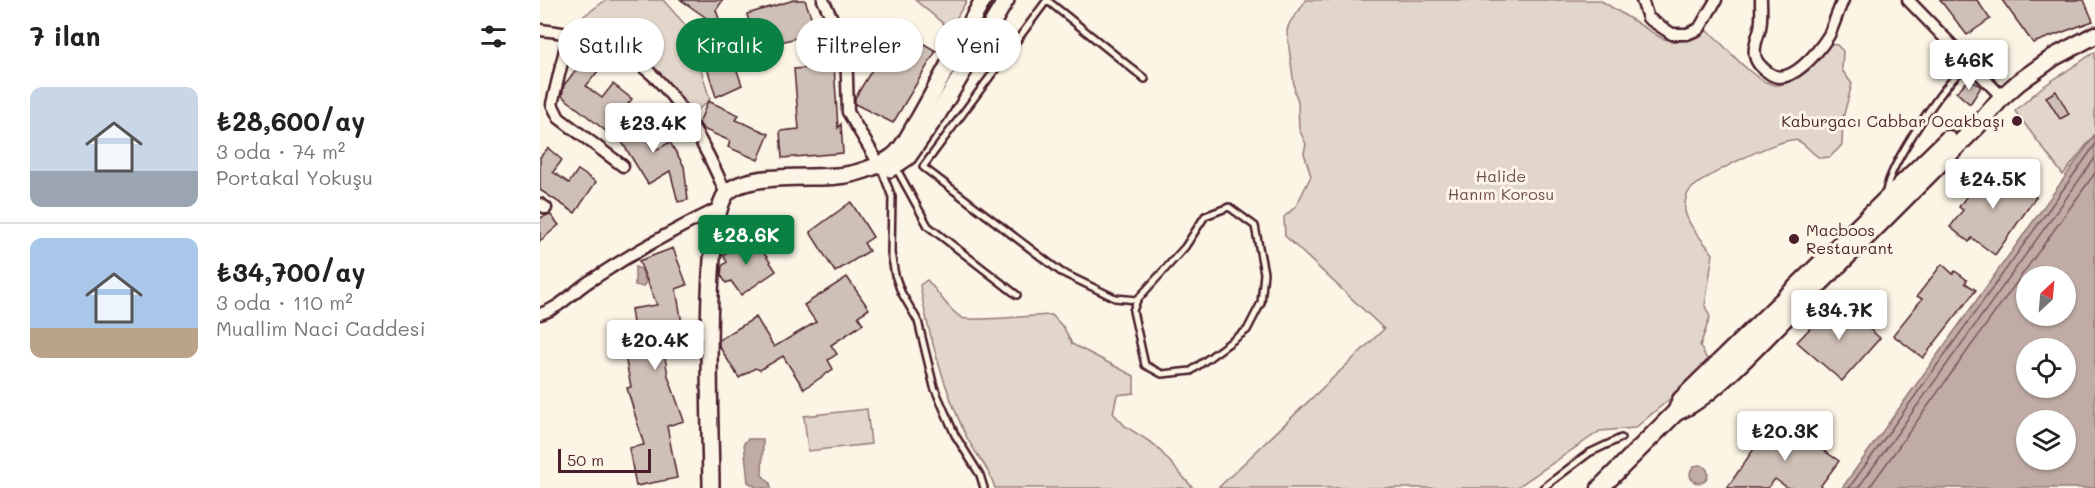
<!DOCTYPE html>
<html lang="tr">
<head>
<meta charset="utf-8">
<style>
  :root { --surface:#fff; --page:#f2f2f2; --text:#222; --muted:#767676; --line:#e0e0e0; --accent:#0b8043 }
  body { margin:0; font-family:Mali,sans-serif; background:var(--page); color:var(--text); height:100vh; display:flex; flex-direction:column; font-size:22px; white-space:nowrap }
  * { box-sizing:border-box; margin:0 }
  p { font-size:20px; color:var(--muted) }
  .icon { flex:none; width:33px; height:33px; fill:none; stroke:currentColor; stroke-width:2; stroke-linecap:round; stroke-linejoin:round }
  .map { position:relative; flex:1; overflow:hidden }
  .details { display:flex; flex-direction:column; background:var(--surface); width:540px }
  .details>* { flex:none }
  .hud { position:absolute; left:18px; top:18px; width:570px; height:54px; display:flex; gap:12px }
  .needle { width:39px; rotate:26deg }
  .buttons { position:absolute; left:1476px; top:266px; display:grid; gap:12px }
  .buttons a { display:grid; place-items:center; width:60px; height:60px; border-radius:50%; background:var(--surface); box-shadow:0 2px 4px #0004; font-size:30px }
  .scale { position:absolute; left:18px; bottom:15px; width:93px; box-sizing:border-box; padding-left:6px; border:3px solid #4a1f2b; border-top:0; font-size:16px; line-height:21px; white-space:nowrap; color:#4a1f2b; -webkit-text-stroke:4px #fcf5e5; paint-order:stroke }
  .price { position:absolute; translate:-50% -51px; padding:0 14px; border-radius:6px; background:#fff; color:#222; font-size:20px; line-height:39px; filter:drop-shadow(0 2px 3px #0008) }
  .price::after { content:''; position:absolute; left:50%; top:36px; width:18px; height:14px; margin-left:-9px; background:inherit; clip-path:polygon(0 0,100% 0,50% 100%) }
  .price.current { background:var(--accent); color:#fff }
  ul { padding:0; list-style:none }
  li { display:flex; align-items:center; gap:18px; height:150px; padding:0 30px }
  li+li { border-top:2px solid var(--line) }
  li span { display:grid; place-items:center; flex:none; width:168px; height:120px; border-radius:12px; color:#555 }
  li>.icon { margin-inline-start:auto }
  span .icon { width:72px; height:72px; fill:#fffc; stroke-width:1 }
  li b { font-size:26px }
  h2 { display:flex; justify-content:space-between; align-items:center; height:72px; padding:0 30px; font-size:26px }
  .tag { padding:0 21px; border-radius:27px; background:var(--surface); box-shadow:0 2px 4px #0004; font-size:21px; line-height:54px }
  .tag.current { background:var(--accent); color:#fff }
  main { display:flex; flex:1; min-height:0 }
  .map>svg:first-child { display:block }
</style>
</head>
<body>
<main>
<section class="details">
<h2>7 ilan<svg class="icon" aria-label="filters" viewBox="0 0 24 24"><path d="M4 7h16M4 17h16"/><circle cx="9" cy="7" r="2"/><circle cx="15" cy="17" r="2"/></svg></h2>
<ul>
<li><span style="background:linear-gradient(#c9d6e8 70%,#9aa5b1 0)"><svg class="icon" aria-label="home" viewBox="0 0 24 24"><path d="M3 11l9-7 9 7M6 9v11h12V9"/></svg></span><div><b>₺28,600/ay</b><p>3 oda · 74 m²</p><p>Portakal Yokuşu</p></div></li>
<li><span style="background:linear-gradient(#a9c7e8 75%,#b9a48a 0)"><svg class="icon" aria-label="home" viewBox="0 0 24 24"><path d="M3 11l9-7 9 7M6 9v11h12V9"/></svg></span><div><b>₺34,700/ay</b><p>3 oda · 110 m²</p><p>Muallim Naci Caddesi</p></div></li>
</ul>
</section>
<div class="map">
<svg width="1555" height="488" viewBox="0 0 1555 488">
  <rect width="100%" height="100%" fill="#fcf5e5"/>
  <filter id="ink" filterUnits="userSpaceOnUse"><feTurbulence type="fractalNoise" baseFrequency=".0167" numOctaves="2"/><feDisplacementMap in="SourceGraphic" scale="12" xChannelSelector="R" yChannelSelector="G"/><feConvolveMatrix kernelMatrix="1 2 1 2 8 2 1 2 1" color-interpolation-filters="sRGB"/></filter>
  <g filter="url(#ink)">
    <g fill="#e2d5ca" stroke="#967a7a" stroke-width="1.5">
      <polygon points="66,0 123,0 149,29 170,100 151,115 105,67 24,30"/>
      <polygon points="375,0 427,0 410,29"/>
      <path d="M765,0H1060L1123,39L1141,41L1165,30L1172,34C1186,47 1222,92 1242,84C1260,77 1275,58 1288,44L1297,45L1303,51L1302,70L1312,84L1303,118L1302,145L1290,157L1280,158C1270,153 1265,141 1254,140C1239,138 1154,180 1148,193C1146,196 1144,207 1145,211C1148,227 1164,241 1173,254L1165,306L1170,317L1160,346L1170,365L1095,428L1060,431L976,488H678L844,329L745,236L744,217L756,206L771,176L764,153L766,144L759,129L758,101L755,93L747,32C748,18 761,13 765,0Z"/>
      <polygon points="1555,52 1555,134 1523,175 1475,111 1501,88"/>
      <path d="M387,280C399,292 407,309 422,318C430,322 496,315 512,315L524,328L532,344L594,376V393L577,395L573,413L585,426L615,445L653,488H455C449,467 435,454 426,436C406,393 387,332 380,285Z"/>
      <polygon points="327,409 331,444 268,451 264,416"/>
    </g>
    <g fill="#c0aca5" stroke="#917474" stroke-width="1.5" fill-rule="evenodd">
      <path d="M1555,135V488H1302ZM1486,276H1526V315H1486ZM1486,348H1526V387H1486ZM1486,420H1526V459H1486Z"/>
      <polygon points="95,267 101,269 106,282 103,287 95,285"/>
      <polygon points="208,439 223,439 222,475 230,483 231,488 218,488 208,482 204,443"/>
      <circle cx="1159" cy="474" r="9"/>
    </g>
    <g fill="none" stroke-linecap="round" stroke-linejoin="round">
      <g stroke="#79575c" stroke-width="1.5">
        <polyline points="1309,488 1555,145"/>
        <polyline points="1318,488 1555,158"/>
        <polyline points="1329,488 1555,173"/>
      </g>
    </g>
    <g fill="#cfc0b7" stroke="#4a1f2b" stroke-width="1.5">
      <polygon points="141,0 183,0 176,10 202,85 176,97 156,32 175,24"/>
      <polygon points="254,0 265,0 277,33 216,48 207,14"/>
      <polygon points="1400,0 1437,0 1450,19 1427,35"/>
      <polygon points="1462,0 1544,0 1553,21 1493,43"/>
      <polygon points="357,28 396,51 353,123 315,104 315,98"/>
      <polygon points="44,60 58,71 46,86 62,98 73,84 92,99 67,132 22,96 24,85"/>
      <polygon points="294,66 298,128 301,124 303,153 242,158 240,131 259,129 254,69"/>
      <polygon points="1430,79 1441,87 1430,104 1416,92"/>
      <polygon points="1516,91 1529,114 1520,119 1506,97"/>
      <polygon points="168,101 199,115 196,120 229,134 218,160 188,147 190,141 163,129 159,123"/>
      <polygon points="111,109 121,124 104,135 114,151 130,142 144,166 148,200 138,202 130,171 108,184 75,131"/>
      <polygon points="8,148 22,160 13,172 29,183 38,170 56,182 35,213 0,190 0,157"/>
      <polygon points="1452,164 1477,183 1480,180 1496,197 1455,255 1432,238 1429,242 1410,227 1423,210 1419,207 1429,193 1432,196 1447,177 1444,175"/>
      <polygon points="311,202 333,237 324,243 329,251 295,272 270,232"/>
      <polygon points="10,214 19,225 0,241 0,218"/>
      <polygon points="212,235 236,271 201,295 191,281 186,283 181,275 182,266 187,262 183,255"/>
      <polygon points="133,248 147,285 136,289 143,329 115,333 118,351 124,351 128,376 144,421 127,426 137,478 96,486 89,448 104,445 87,388 91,387 83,346 96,344 91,309 117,305 99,261"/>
      <polygon points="1402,264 1413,274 1415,271 1427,280 1425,283 1436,290 1383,358 1353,335 1382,299 1377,296"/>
      <polygon points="307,277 329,309 318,316 323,324 291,345 297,354 288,360 293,369 264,389 243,356 220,370 215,368 199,378 179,346 179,340 216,317 234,347 276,322 264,305"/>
      <polygon points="1296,301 1340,338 1302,381 1257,342"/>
      <polygon points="1235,418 1299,461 1279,488 1248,488 1235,479 1228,488 1187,488"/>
    </g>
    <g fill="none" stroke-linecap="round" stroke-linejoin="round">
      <defs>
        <g id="lane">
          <polyline points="507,0 383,167 521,272 575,298 597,300"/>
          <polyline points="508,1 605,79"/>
          <polyline points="340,166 352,197 351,253 355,275 361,292 378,321 394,387 415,435 440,475 444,488"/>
          <polyline points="355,166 388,226 477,295"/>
          <path d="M1346,195C1344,173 1399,92 1416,76C1420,71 1426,70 1432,69"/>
          <polygon points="689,207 715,226 724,273 721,303 707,330 651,371 622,374 605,365 593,311 597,300 645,247 665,216"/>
          <polyline points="1003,488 1049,453 1081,438"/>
        </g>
        <g id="street">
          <polyline points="283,0 306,47 308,112 339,164"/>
          <polyline points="1102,0 1108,18 1132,34 1147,34 1159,29 1176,0"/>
          <path d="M1221,0C1221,9 1222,19 1220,28C1218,37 1213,46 1215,55C1216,63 1222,68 1229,73C1249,89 1279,51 1289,35C1294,24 1298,11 1303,0"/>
          <polyline points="1368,0 1462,97"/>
          <path d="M0,30C35,33 75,44 103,67C139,94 169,153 186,194"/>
          <polyline points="29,33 12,104 19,118 83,166"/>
          <polyline points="0,204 6,208"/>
          <path d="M0,314C21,308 34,290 53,279C94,252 137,228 181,207"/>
        </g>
        <g id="secondary">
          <polyline points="350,169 368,157 398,114 466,0"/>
          <path d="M171,488C171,437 161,227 186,194C204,172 271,179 297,176C314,175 338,167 352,157C364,149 370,132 378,120C401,80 421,40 443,0"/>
        </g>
        <g id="primary">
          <path d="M1136,412C1169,400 1221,342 1248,315C1312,252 1375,188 1438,125L1462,97L1479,82L1514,57L1555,35"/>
          <polyline points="1060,488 1136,412 1141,400 1154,387 1408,139"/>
        </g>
      </defs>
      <use href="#lane" stroke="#4a1f2b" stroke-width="10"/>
      <use href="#street" stroke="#4a1f2b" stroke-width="15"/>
      <use href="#secondary" stroke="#4a1f2b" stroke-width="20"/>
      <use href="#primary" stroke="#4a1f2b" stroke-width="21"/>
      <use href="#lane" stroke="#fcf5e5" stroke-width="5"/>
      <use href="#street" stroke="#fcf5e5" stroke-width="10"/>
      <use href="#secondary" stroke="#fcf5e5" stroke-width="15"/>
      <use href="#primary" stroke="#fcf5e5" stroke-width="16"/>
    </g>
  </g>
  <g fill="#4a1f2b" stroke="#fcf5e5" stroke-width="2">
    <circle cx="1477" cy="121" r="6"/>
    <circle cx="1254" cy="239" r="6"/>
  </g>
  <g text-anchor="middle" stroke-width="6" stroke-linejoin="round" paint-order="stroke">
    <g font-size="16" fill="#4a1f2b" stroke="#fcf5e5" text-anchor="end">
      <text x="1465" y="127">Kaburgacı Cabbar Ocakbaşı</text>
      <text x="1266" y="236" text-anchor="start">Macboos<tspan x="1266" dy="18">Restaurant</tspan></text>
    </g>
    <g font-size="16" fill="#704c53" stroke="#fcf5e5">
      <text x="961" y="182">Halide<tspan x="961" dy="18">Hanım Korosu</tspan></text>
    </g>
  </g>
</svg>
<div class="buttons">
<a><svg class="needle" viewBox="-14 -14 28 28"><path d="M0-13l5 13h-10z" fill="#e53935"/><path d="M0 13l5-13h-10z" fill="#767676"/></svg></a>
<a><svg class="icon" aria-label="locate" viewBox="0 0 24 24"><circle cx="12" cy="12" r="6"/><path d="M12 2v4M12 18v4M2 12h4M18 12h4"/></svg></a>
<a><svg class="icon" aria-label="layers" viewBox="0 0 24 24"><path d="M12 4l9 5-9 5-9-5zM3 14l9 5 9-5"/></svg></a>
</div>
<div class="scale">50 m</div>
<b class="price" style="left:1429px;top:91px">₺46K</b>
<b class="price" style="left:113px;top:154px">₺23.4K</b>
<b class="price" style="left:1453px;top:210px">₺24.5K</b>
<b class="price current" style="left:206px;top:266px">₺28.6K</b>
<b class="price" style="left:1299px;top:341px">₺34.7K</b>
<b class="price" style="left:115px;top:371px">₺20.4K</b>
<b class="price" style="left:1245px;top:462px">₺20.3K</b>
<div class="hud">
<a class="tag">Satılık</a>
<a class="tag current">Kiralık</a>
<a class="tag">Filtreler</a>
<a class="tag">Yeni</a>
</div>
</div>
</main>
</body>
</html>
